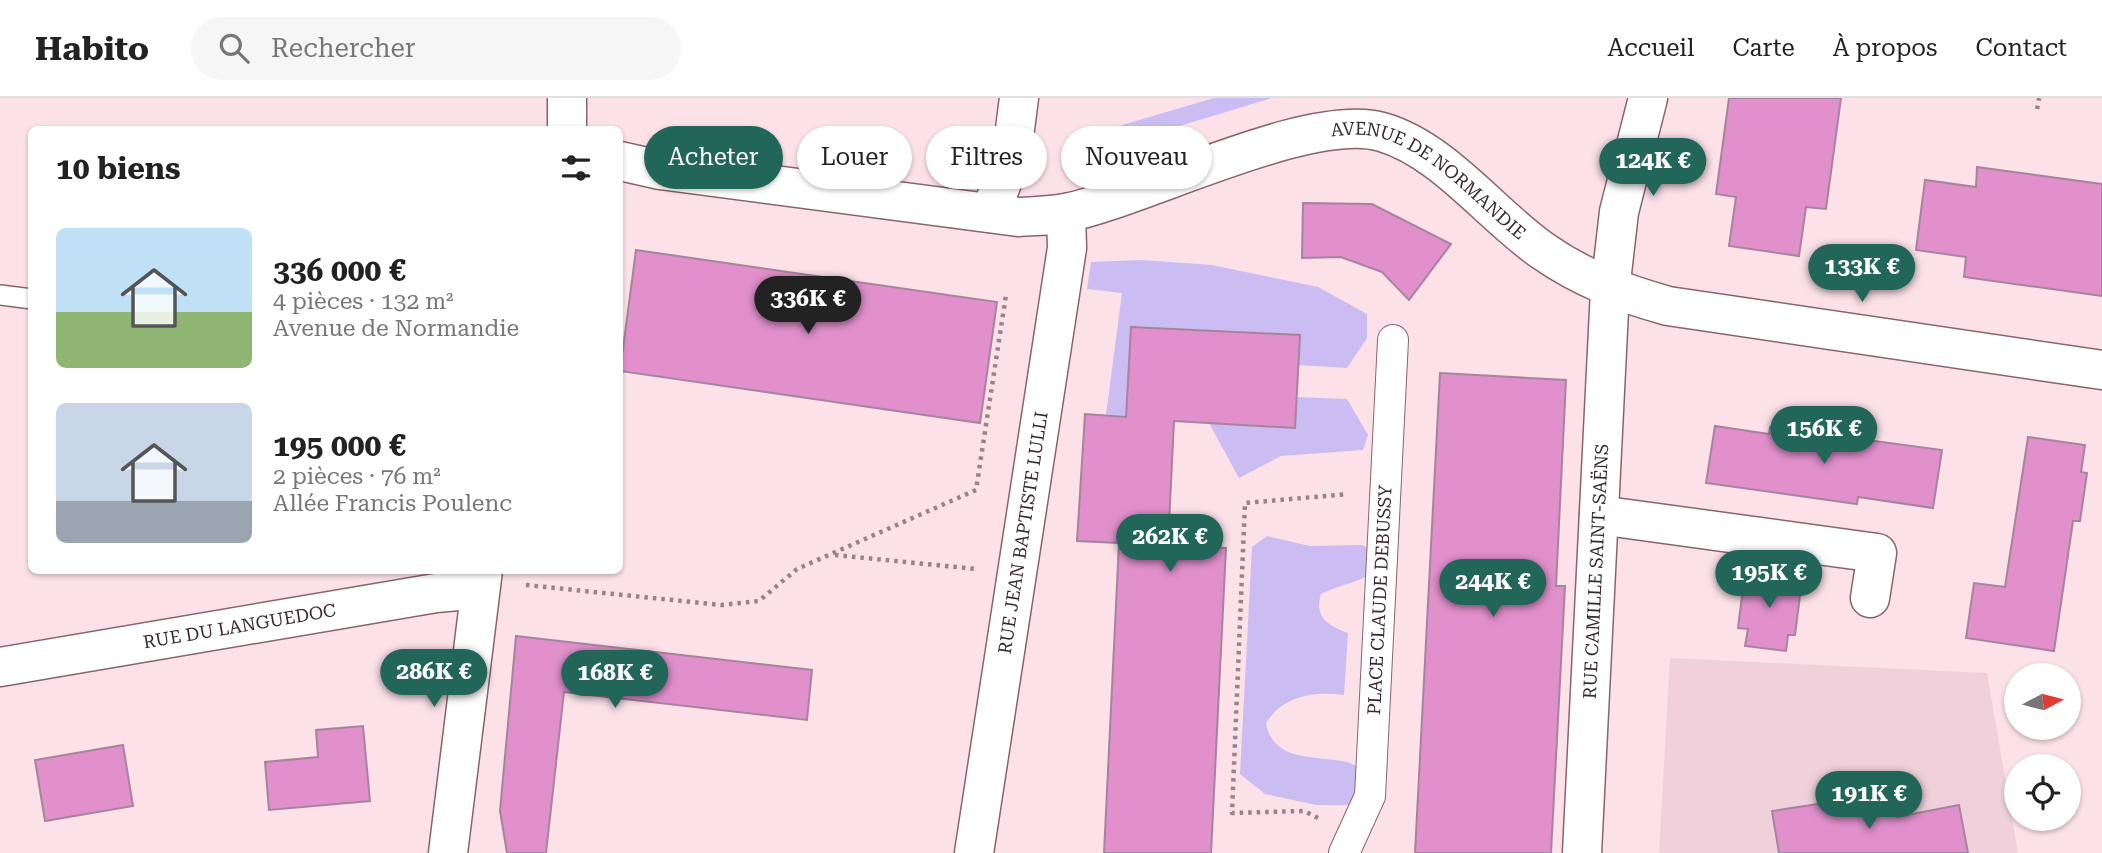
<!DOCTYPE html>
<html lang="fr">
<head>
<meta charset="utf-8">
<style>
  :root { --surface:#fff; --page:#f6f6f6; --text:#222; --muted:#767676; --line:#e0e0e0; --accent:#216658 }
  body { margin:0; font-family:"Roboto Serif",serif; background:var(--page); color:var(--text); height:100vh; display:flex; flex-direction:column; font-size:26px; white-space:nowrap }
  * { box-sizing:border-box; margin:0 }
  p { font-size:23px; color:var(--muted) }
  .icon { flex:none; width:38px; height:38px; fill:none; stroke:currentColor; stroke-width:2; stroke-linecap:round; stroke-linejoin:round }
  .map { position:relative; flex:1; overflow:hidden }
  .sheet { position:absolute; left:28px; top:28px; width:595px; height:448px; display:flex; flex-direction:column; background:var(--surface); border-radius:10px; box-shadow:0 2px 5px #0004 }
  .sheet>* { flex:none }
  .banner { position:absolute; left:644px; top:28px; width:665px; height:63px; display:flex; gap:14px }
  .needle { width:46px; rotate:83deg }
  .controls { position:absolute; left:2004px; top:565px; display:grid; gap:14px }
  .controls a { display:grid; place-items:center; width:77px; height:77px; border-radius:50%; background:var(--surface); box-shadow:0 2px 5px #0004; font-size:35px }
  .price { position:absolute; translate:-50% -60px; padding:0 16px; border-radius:24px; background:var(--accent); color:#fff; font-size:23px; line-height:46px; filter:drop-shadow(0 2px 4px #0008) }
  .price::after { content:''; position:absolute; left:50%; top:42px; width:21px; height:16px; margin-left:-10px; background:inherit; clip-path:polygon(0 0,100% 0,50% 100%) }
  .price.selected { background:#222; color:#fff }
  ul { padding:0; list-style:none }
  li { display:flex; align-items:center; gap:21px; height:175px; padding:0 28px }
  li span { display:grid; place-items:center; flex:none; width:196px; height:140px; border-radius:10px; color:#555 }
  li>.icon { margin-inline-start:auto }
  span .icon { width:84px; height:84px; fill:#fffc; stroke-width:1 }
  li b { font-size:30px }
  h2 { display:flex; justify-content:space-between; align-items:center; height:84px; padding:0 28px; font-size:30px }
  .chip { padding:0 24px; border-radius:32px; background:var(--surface); box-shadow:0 2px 5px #0004; font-size:24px; line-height:63px }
  .chip.selected { background:var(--accent); color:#fff }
  header { display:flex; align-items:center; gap:42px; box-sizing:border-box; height:98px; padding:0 35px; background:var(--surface); border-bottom:2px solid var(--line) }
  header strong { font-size:33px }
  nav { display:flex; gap:38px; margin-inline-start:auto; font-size:24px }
  .search { width:490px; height:63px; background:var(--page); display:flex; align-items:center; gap:18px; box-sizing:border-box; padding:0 24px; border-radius:38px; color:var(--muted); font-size:26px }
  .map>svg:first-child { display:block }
</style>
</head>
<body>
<header>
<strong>Habito</strong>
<div class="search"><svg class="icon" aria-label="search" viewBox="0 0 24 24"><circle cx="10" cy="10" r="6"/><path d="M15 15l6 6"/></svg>Rechercher</div>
<nav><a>Accueil</a><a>Carte</a><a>À propos</a><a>Contact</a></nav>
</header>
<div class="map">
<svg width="2102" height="755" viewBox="0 0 2102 755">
  <rect width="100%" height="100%" fill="#fce1e9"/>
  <polygon fill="#f0d1db" points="1670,560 1987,575 2018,755 1659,755"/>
  <g fill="#cbbdf2">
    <polygon points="1214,0 1272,0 1074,60 1068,43"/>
    <polygon points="1141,162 1212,167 1318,189 1367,216 1367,240 1347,270 1298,267 1300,237 1131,229 1126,318 1106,317 1122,195 1087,191 1091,164"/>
    <polygon points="1297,299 1347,301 1368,337 1363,352 1281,358 1239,380 1209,325 1295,329"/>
    <path d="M1267,438L1310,448L1362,447L1377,455L1378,470C1362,485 1341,486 1321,496C1314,519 1327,527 1348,535L1344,597C1313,593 1283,598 1266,625C1273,665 1317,657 1347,664C1354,666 1361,671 1367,674L1360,707H1316L1265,696L1240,676L1252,449Z"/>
  </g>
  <g fill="#e190cc" stroke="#a7849d" stroke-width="2">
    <polygon points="1729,0 1841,0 1826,111 1806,109 1799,158 1729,148 1736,99 1716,96"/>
    <polygon points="1977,69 2102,86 2102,198 1964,179 1966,159 1916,152 1925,82 1976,89"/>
    <polygon points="1303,105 1372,106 1451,146 1409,202 1382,174 1341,159 1302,160"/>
    <polygon points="636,152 997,204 980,325 620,273"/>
    <polygon points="1131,229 1300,237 1295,330 1174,323 1168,447 1226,450 1211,755 1104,755 1119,445 1077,443 1085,316 1126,319"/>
    <polygon points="1440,275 1566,282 1556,488 1565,488 1551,755 1415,755"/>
    <polygon points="1715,328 1769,336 1770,329 1942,352 1933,410 1858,399 1857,406 1706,385"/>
    <polygon points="2028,339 2085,347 2081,374 2087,375 2080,423 2073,423 2054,553 1966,540 1974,485 2005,489"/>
    <polygon points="1745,474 1802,482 1795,537 1788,537 1786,553 1745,548 1748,531 1738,530"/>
    <polygon points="516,538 812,572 807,622 564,594 546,755 507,755 500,713"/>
    <polygon points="363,628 370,703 269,712 265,664 318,659 316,632"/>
    <polygon points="123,647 133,708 45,723 35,662"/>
    <polygon points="1832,704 1834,716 1895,706 1897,719 1959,707 1968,755 1779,755 1772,713"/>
  </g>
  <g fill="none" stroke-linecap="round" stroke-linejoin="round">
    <defs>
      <polyline id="service" points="0,197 32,201"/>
      <g id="pedestrian">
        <path id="s1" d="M1344,755L1370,698L1393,242"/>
      </g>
      <g id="minor">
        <path id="s2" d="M620,63L660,72L1018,119C1034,118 1050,118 1066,115C1144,99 1310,13 1382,34C1444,52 1491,117 1543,153C1583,181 1622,195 1668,208L2102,272"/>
        <polyline points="990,115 1011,62 1019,0"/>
        <polyline points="1599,417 1877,455 1870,500"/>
        <path id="s3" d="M0,569L436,495L480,491"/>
        <path id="s4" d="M974,755L1067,150L1066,115"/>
        <path id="s5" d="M1582,755L1610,192L1619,114L1648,0"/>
      </g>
      <g id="tertiary">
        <polyline points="567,0 567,32"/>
        <polyline points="448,755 483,472"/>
      </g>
    </defs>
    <use href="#service" stroke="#8a6370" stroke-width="22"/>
    <use href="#pedestrian" stroke="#8a6370" stroke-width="32"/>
    <use href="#minor" stroke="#8a6370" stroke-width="41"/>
    <use href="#tertiary" stroke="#8a6370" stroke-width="41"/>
    <g stroke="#99838a" stroke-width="4.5" stroke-dasharray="3.5 5" stroke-linecap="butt">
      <polyline points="2037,11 2039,0"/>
      <polyline points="835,457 976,471"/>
      <polyline points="526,487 721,507 759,503 797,471 976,392 1006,197"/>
      <polyline points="1318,720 1304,713 1232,715 1245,405 1348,396"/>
    </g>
    <use href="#service" stroke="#fff" stroke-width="19"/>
    <use href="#pedestrian" stroke="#fff" stroke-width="30"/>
    <use href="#minor" stroke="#fff" stroke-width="38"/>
    <use href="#tertiary" stroke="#fff" stroke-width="38"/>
  </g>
  <g text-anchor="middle" stroke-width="5" stroke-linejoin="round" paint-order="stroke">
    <g font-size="18" fill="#39282e" stroke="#fce1e9">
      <text dy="6" stroke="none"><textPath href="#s2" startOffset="842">AVENUE DE NORMANDIE</textPath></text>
      <text dy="6" stroke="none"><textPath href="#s4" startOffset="324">RUE JEAN BAPTISTE LULLI</textPath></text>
      <text dy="6" stroke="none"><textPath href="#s5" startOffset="282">RUE CAMILLE SAINT-SAËNS</textPath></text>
      <text dy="6" stroke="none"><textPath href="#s1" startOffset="259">PLACE CLAUDE DEBUSSY</textPath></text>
      <text dy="6" stroke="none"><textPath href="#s3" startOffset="243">RUE DU LANGUEDOC</textPath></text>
    </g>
  </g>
</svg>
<div class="controls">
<a><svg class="needle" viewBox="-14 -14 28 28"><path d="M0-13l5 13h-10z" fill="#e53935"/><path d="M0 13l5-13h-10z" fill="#767676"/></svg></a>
<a><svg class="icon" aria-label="locate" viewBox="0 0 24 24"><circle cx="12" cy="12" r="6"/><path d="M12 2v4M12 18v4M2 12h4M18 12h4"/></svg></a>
</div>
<b class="price" style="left:1653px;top:100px">124K €</b>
<b class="price" style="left:1862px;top:206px">133K €</b>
<b class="price selected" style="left:808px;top:238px">336K €</b>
<b class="price" style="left:1824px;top:368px">156K €</b>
<b class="price" style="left:1170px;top:476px">262K €</b>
<b class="price" style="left:1769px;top:512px">195K €</b>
<b class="price" style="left:1493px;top:521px">244K €</b>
<b class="price" style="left:434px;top:611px">286K €</b>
<b class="price" style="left:615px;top:612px">168K €</b>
<b class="price" style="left:1869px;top:733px">191K €</b>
<div class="banner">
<a class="chip selected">Acheter</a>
<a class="chip">Louer</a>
<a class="chip">Filtres</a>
<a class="chip">Nouveau</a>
</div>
<section class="sheet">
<h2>10 biens<svg class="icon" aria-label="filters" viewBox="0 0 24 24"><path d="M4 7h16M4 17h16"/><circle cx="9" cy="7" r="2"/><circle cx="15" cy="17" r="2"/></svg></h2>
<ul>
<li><span style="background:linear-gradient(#bfe0f5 60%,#8fb573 0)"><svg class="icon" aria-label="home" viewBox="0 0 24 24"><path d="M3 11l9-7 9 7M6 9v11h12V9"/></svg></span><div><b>336 000 €</b><p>4 pièces · 132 m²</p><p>Avenue de Normandie</p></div></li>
<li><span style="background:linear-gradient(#c9d6e8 70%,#9aa5b1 0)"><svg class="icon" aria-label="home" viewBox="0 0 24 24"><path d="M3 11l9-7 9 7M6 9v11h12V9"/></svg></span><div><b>195 000 €</b><p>2 pièces · 76 m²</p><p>Allée Francis Poulenc</p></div></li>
</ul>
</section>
</div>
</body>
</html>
